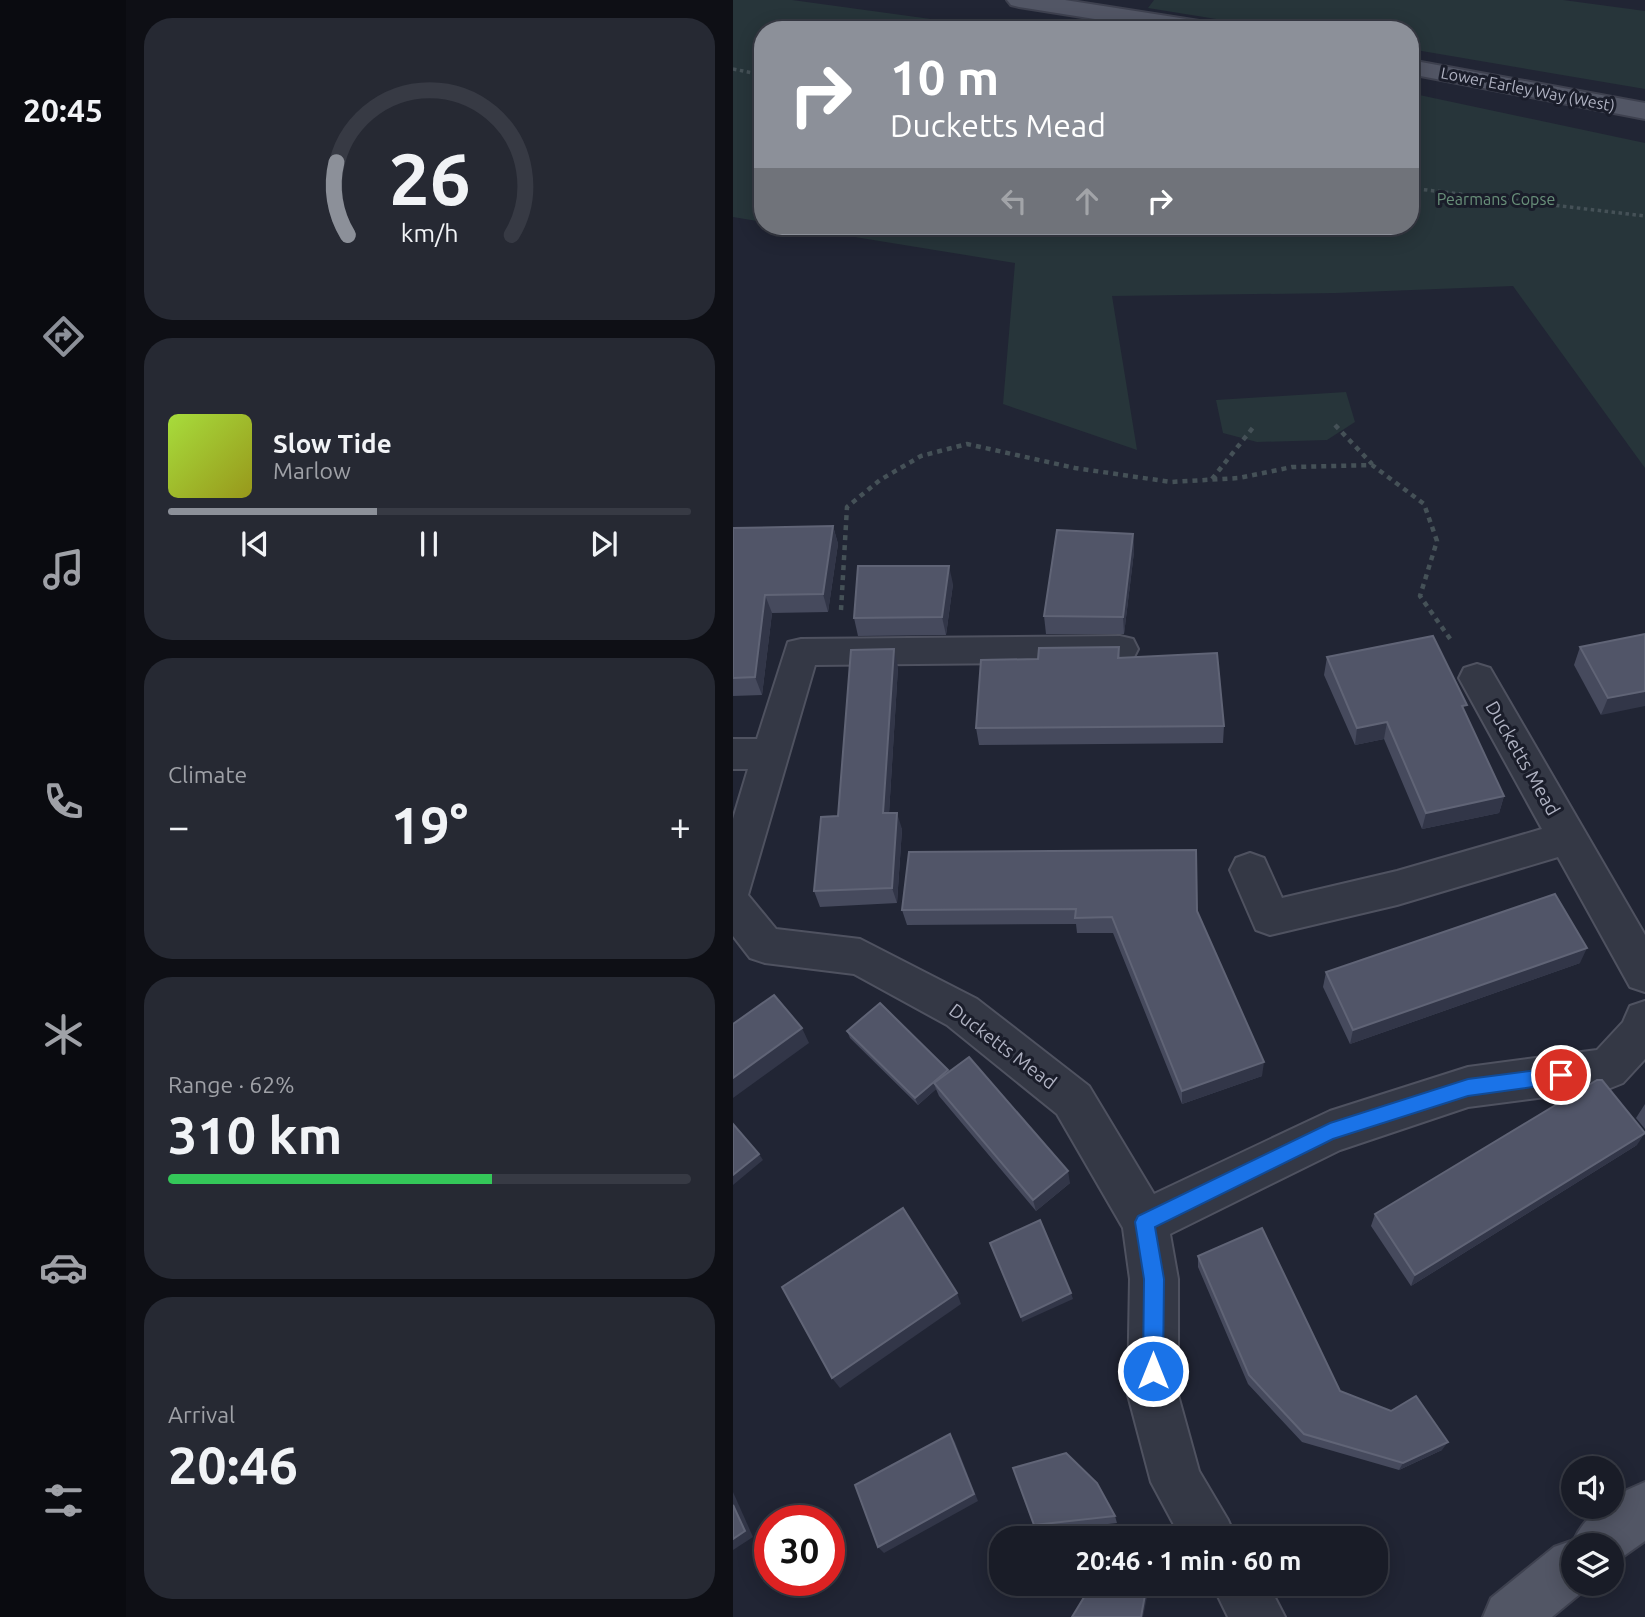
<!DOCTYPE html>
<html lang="en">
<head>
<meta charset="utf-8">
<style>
	body { margin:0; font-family:Ubuntu,sans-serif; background:#262933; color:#f1f3f6; height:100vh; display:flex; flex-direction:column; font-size:26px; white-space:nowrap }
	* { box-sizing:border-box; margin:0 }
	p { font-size:23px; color:#9fa1a7 }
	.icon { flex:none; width:38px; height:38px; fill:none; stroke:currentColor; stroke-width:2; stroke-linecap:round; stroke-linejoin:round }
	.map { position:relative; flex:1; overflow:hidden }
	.panel { display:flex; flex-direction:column; gap:18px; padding:18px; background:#0e0f15; width:607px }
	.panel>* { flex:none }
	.guide { position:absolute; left:21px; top:21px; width:665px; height:214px; border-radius:28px; box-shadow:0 4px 18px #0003,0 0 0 2px #373a44; background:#8c9099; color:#fff; overflow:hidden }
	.fabs { position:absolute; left:828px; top:1456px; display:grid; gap:14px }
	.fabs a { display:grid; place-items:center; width:63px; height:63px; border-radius:50%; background:#191c27; box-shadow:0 4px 18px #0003,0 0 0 2px #373a44; font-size:35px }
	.speed { position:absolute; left:21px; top:1505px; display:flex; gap:14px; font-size:35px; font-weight:700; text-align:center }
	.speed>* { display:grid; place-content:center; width:91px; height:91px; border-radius:50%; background:#191c27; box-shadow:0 4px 18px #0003,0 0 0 2px #373a44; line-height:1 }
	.speed .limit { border:10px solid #d22; background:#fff; color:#111 }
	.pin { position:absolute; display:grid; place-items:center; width:60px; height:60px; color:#fff; margin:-30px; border:4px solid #fff; border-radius:50%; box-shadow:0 2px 7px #0007 }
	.me { position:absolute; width:77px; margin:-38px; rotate:0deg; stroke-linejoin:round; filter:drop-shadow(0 0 5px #0008) }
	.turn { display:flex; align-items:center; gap:24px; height:147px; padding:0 21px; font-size:32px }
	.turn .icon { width:91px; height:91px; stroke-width:2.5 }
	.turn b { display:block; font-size:49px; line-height:60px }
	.lanes { display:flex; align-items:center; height:66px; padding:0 21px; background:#0003; justify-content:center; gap:35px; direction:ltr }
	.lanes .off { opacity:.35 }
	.big { font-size:52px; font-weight:700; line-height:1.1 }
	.panel .tile { flex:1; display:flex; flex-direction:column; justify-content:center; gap:10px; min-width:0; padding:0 24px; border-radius:28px; background:#262933 }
	.panel .dial { align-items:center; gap:0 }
	.dial svg { height:182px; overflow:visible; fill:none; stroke:#373a44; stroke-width:7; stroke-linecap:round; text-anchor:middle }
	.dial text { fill:#f1f3f6; stroke:none }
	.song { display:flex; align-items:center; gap:21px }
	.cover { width:84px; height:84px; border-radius:10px; background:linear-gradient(135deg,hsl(80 70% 55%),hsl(60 70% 35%)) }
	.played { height:7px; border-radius:4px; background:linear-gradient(90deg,#8c9099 40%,#373a44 40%) }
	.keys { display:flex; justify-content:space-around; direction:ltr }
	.heat { display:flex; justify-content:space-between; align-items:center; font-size:38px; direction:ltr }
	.charge { height:10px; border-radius:5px; background:linear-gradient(90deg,#34c759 62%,#373a44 0) }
	.trip { position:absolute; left:256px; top:1526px; width:399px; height:70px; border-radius:28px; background:#191c27; box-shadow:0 4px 18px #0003,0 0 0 2px #373a44; font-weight:700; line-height:70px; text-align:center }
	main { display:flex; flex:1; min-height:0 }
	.tabs { display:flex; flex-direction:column; width:126px; justify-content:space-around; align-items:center; background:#0a0b10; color:#9fa1a7 }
	.tabs .icon { width:49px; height:49px }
	.tabs .on { color:#8c9099 }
	.tabs b { font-size:32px; color:#f1f3f6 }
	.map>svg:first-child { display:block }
	.green { fill:#27353a }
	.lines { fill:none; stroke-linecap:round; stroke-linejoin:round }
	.minor-casing { stroke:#4f5260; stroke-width:4 }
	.major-casing { stroke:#3e414f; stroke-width:4 }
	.path-far1 { stroke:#455157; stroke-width:3.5; stroke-dasharray:3.5 3.5; stroke-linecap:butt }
	.path { stroke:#455157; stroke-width:4.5; stroke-dasharray:5 5; stroke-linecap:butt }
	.minor { fill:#343845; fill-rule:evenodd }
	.major { fill:#525665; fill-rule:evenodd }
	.wall { fill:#464a5d }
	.shaded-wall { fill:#323648 }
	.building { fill:#515568; stroke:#606476; stroke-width:2 }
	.route { fill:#1a73e8; stroke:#114b97; stroke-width:2 }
	.labels { text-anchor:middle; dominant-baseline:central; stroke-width:6; stroke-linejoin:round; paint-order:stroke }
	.far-street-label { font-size:16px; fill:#afb2c2; stroke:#1a1d2a }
	.far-park-label { font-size:16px; fill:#69907a; stroke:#1a1d2a }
	.street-label { font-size:19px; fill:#afb2c2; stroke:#1a1d2a }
</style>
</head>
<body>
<main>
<nav class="tabs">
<b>20:45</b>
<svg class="icon on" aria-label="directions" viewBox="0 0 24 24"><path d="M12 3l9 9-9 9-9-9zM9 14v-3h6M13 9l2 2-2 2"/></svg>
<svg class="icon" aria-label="music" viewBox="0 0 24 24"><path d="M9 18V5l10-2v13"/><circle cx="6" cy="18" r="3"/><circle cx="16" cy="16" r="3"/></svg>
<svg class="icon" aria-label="phone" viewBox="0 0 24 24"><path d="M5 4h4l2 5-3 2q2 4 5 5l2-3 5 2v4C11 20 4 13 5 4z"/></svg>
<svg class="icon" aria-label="climate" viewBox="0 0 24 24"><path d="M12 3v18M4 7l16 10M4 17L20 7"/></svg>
<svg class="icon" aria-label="car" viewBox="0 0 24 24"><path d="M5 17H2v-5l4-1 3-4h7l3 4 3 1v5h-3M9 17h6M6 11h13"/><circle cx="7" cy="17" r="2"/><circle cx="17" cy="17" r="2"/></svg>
<svg class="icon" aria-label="filters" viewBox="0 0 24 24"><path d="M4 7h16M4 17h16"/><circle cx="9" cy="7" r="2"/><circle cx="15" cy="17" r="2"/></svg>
</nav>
<section class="panel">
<div class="tile dial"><svg viewBox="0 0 100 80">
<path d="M14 69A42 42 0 1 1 86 69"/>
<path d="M14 69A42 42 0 0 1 9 37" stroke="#8c9099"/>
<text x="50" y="56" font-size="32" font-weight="700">26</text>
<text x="50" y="72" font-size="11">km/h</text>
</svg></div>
<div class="tile">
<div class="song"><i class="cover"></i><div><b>Slow Tide</b><p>Marlow</p></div></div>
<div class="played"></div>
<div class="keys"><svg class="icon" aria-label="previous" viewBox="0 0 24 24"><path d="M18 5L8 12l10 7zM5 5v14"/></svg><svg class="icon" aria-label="pause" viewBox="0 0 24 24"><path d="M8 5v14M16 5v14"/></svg><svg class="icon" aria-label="next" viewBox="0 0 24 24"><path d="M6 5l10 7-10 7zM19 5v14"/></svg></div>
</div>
<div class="tile"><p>Climate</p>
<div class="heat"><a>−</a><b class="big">19°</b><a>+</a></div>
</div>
<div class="tile"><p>Range · 62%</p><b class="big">310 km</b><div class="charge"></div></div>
<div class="tile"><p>Arrival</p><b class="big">20:46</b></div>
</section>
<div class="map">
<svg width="912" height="1617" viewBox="0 0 912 1617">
	<rect width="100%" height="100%" fill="#212534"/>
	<!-- green -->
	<g class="green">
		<polygon points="0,0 59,0 278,30 30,30 30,222 0,217"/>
		<polygon points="421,0 830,0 912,11 912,89 677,49 677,30 552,30 415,8"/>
		<polygon points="677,93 912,143 912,468 780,286 603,293 379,296 404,450 270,404 282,263 54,226 677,226"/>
		<polygon points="613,392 622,422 594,440 524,442 490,433 483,400"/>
	</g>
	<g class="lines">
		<defs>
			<g id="minor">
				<polygon points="387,636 400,639 405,649 400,659 387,662 82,665 15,895 43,929 127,939 244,999 356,1086 421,1194 597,1111 735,1067 864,1050 890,1022 897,1006 912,1001 912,1059 890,1083 875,1089 735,1107 607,1150 437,1234 445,1279 445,1395 466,1471 495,1520 503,1538 448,1538 418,1482 395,1395 397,1279 390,1228 324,1114 214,1025 121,974 32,963 17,958 0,936 0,819 15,769 0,769 0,739 24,739 55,642 68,639"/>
				<polygon points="744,664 757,668 912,935 912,992 897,987 825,857 664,905 537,935 523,930 497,870 503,858 517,853 531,858 549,898 664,871 809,829 726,678 731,668"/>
				<polygon points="479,1584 535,1584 552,1617 495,1617"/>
			</g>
			<g id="major">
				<polygon points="274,0 332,0 479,23 488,25 491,30 431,30 286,7 278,5"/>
				<polygon points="677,60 912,103 912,119 677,74"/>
				<path d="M912 1482V1541L878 1565V1545H840V1584H859L819 1617H750L758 1598 821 1547 841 1540C847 1526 862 1507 878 1507V1502L894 1490Z"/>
			</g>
		</defs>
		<!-- minor casing -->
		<use href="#minor" class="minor-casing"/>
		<!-- major casing -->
		<use href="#major" class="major-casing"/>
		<!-- path-far1 -->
		<g class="path-far1">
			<polyline points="0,69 30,75"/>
			<polyline points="677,188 912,216"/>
		</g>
		<!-- path -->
		<g class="path">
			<polyline points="602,425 639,464"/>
			<polyline points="479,479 522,425"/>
			<polyline points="108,610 114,507 147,480 188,456 234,444 342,468 438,482 506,478 559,467 639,465 691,504 704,541 687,596 720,643"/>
		</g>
		<!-- minor -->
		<use href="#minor" class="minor"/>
		<!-- major -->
		<use href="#major" class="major"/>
	</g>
	<!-- wall -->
	<g class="wall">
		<polygon points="100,526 105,544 95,612 39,613 29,695 0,696 0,528"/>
		<polygon points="400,534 401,552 391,634 313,634 311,616"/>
		<polygon points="220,584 213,635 125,636 121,618"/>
		<polygon points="912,634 868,715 841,665 847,647"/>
		<polygon points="386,647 387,658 491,726 490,743 246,745 243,728 305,659"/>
		<polygon points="594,657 732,712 771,796 766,813 689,829 651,739 622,745 591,675"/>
		<polygon points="165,667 156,813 169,829 164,903 87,907 81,891 105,816"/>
		<polygon points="176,852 464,911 529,1076 449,1104 380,933 344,933 343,924 174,925 169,910"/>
		<polygon points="847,963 617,1044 590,987 593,972"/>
		<polygon points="114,1031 215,1072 337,1183 303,1211 206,1096 203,1089 185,1105 117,1038"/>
		<polygon points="912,1104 912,1129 903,1118"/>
		<polygon points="904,1145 678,1286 638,1226 642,1214"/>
		<polygon points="465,1256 607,1391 709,1450 666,1470 569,1442 515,1384 465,1267"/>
		<polygon points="382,1516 384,1523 304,1532 301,1525"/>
	</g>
	<!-- shaded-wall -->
	<g class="shaded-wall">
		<polygon points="100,526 105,544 95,612 90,594"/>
		<polygon points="400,534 401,552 391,634 390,617"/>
		<polygon points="216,566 220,584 213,635 209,617"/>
		<polygon points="32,595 39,613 29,695 22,677"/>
		<polygon points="161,649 165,667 155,830 150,813"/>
		<polygon points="912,691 912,706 868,715 875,698"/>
		<polygon points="654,722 651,739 622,745 624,728"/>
		<polygon points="771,796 766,813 689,829 693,813"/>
		<polygon points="164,813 169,829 164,903 159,888"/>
		<polygon points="854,948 847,963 617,1044 620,1030"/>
		<polygon points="69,1028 76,1043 0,1098 0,1078"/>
		<polygon points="531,1062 529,1076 449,1104 449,1091"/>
		<polygon points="215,1070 217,1077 201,1083 203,1089 185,1105 182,1098"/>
		<polygon points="912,1133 904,1145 678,1286 682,1275"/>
		<polygon points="26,1154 30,1160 0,1185 0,1175"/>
		<polygon points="335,1171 337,1183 303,1211 300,1200"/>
		<polygon points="224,1293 228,1304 107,1388 99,1378"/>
		<polygon points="338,1293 340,1299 289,1322 288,1317"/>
		<polygon points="217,1434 222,1442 245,1501 151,1553 145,1547"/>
		<polygon points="715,1442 709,1450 666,1470 670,1463"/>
		<polygon points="0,1492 20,1537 0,1550"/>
		<polygon points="414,1584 416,1587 410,1617 408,1617"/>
	</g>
	<!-- building -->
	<g class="building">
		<polygon points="100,526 90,594 32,595 22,677 0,678 0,528"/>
		<polygon points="324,530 400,534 390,617 311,616"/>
		<polygon points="125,566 216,566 209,617 121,618"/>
		<polygon points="912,634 912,691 875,698 847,647"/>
		<polygon points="700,636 734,705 729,706 771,796 693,813 654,722 624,728 594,657"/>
		<polygon points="386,647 385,658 484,653 491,726 243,728 248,660 305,659 306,648"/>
		<polygon points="161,649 150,813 164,813 159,888 81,891 88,817 105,816 118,650"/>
		<polygon points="463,850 464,911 531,1062 449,1091 379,917 342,918 343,909 169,910 176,852"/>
		<polygon points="822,894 854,948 620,1030 593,972"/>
		<polygon points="41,995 69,1028 0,1078 0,1024"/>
		<polygon points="147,1003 215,1070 182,1098 114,1031"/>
		<polygon points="236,1057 335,1171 300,1200 201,1083"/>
		<polygon points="864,1080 869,1080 912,1133 682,1275 642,1214"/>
		<polygon points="0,1124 26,1154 0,1175"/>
		<polygon points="170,1208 224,1293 99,1378 49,1287"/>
		<polygon points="307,1220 338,1293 288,1317 257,1243"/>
		<polygon points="529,1228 607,1391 658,1411 683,1396 715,1442 670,1463 571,1434 516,1375 465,1256"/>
		<polygon points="217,1434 241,1494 145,1547 122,1485"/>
		<polygon points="333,1453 364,1483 382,1516 301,1525 280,1468"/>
		<polygon points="0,1505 12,1531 0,1539"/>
		<polygon points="359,1584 414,1584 408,1617 339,1617"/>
	</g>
	<!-- route -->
	<polygon class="route" points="828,1067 835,1069 837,1075 835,1081 828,1083 735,1096 600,1139 422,1227 431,1279 430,1371 427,1379 420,1382 413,1379 410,1371 411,1279 402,1222 405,1216 597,1123 735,1079"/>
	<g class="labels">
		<!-- far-street labels -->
		<g class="far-street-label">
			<text transform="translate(795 89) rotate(11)">Lower Earley Way (West)</text>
		</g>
		<!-- far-park labels -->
		<g class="far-park-label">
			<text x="763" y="199">Pearmans Copse</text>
		</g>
		<!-- street labels -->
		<g class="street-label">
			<text transform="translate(790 758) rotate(60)">Ducketts Mead</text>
			<text transform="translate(270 1046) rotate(37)">Ducketts Mead</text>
		</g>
	</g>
</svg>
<div class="fabs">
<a><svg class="icon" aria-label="sound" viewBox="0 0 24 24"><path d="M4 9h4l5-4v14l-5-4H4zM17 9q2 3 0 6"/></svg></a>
<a><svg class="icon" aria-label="layers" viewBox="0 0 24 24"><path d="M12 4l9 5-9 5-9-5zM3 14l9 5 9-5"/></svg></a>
</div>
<div class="speed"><div class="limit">30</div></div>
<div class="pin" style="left:828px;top:1075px;background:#d93025"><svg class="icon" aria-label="arrive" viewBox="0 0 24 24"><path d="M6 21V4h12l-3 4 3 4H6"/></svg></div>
<svg class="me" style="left:420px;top:1371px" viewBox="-20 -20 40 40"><circle r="17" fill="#1a73e8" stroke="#fff" stroke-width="3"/><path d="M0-11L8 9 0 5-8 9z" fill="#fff"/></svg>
<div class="trip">20:46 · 1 min · 60 m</div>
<div class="guide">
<div class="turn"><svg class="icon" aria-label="right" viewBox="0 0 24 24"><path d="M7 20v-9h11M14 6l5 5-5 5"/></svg><div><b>10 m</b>Ducketts Mead</div></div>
<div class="lanes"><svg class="icon off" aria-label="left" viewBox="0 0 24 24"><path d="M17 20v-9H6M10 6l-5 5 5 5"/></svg><svg class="icon off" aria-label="ahead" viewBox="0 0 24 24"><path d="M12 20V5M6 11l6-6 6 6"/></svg><svg class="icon" aria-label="right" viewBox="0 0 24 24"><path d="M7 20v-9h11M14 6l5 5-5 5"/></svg></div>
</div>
</div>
</main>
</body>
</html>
